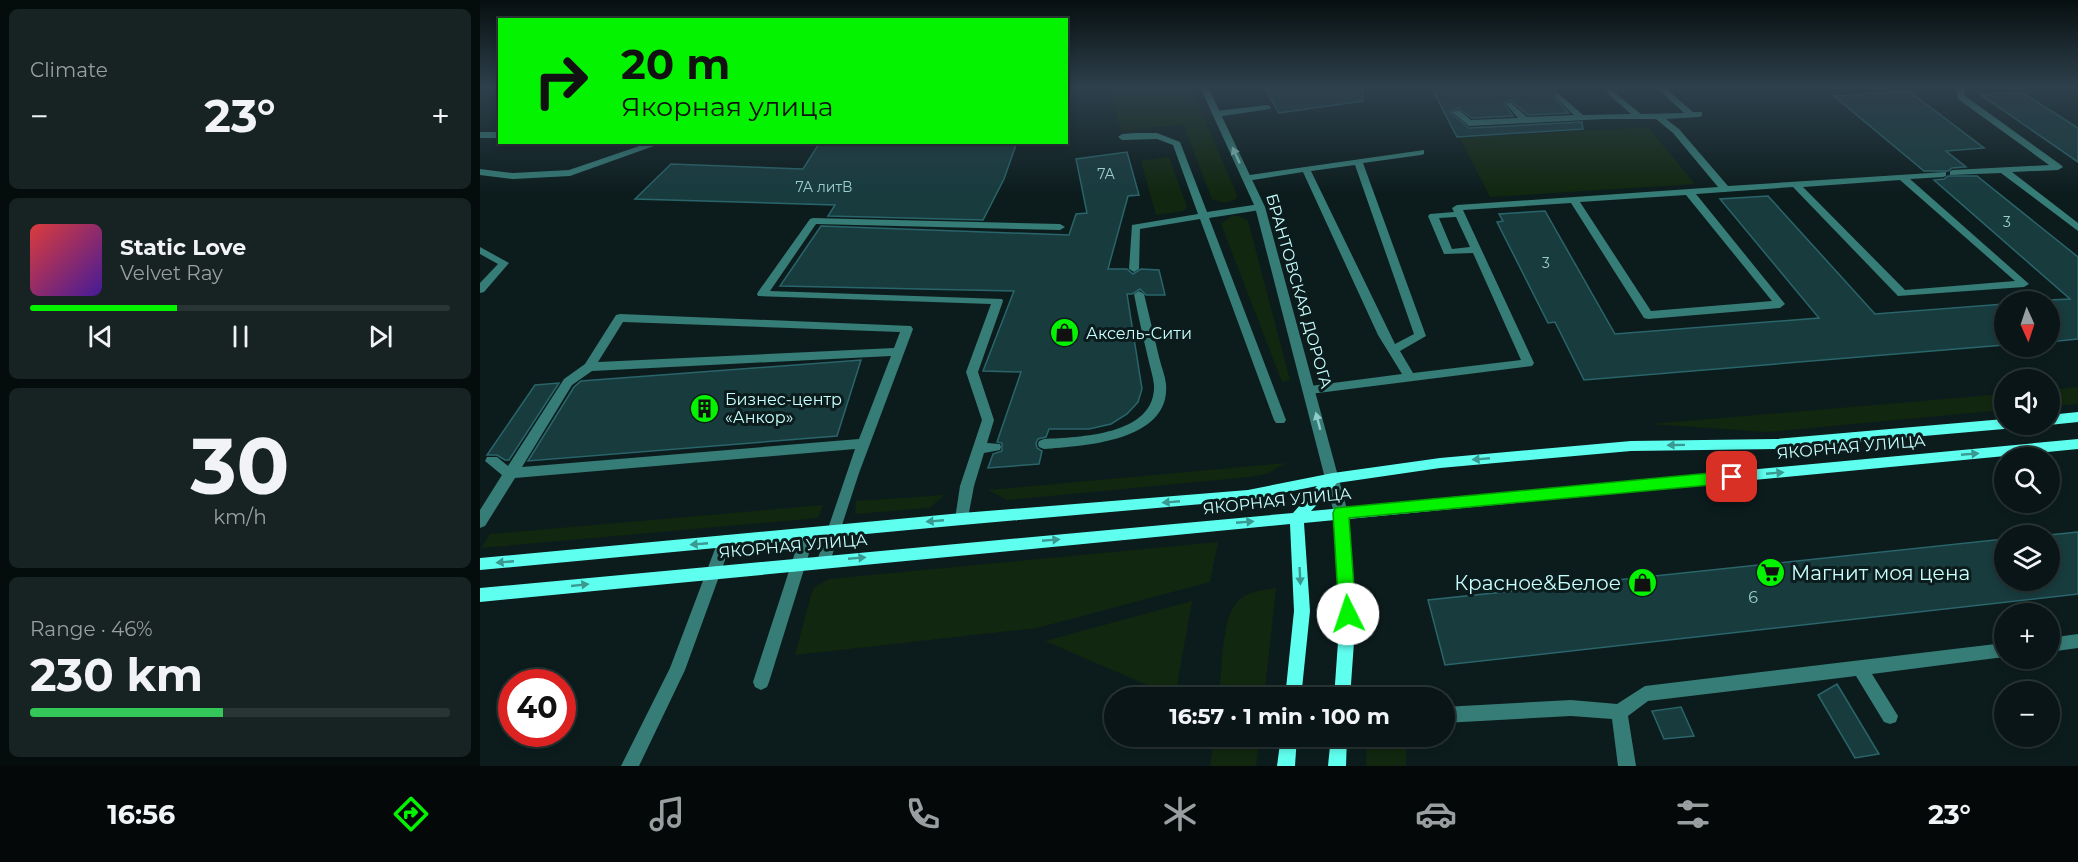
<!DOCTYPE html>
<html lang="en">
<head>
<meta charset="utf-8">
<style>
	body { margin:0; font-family:Montserrat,sans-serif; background:#172223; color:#f1f3f6; height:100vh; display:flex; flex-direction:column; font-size:22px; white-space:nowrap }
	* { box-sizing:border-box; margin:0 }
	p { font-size:20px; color:#999fa1 }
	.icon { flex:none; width:33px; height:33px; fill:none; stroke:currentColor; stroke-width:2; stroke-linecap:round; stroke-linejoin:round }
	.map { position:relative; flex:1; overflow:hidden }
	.details { display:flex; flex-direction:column; gap:9px; padding:9px; background:#050c0c; width:480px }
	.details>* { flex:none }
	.top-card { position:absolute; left:18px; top:18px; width:570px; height:126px; border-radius:0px; box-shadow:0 3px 9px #0003,0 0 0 2px #293435; background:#04f300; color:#111; overflow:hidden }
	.needle { width:39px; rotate:177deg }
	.controls { position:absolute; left:1514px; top:291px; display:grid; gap:12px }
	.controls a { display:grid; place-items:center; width:66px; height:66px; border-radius:50%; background:#091516; box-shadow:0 3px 9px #0003,0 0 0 2px #293435; font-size:30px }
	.speed { position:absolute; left:18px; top:669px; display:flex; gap:12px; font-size:30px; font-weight:700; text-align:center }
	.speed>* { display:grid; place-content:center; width:78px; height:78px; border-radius:50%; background:#091516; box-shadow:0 3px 9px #0003,0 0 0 2px #293435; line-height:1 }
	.speed .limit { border:9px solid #d22; background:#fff; color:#111 }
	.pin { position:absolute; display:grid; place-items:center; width:51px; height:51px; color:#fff; margin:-26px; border-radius:12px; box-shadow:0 3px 9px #0006 }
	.me { position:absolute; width:66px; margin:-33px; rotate:356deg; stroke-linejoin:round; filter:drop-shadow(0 0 4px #0008) }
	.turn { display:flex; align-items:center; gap:21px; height:126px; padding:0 24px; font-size:27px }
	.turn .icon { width:78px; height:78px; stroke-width:2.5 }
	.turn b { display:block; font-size:42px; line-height:51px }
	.big { font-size:45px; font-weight:700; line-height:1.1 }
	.details .widget { flex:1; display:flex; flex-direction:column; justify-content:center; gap:9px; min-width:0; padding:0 21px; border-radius:9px; background:#172223 }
	.details .dial { align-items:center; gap:0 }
	.dial b { font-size:78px; line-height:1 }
	.song { display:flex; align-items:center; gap:18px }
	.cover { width:72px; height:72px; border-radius:9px; background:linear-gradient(135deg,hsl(0 70% 55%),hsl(260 70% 35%)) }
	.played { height:6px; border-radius:3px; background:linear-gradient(90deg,#04f300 35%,#293435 35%) }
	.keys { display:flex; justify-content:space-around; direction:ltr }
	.heat { display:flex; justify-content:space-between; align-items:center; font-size:33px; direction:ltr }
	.charge { height:9px; border-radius:4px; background:linear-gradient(90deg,#34c759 46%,#293435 0) }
	.trip { position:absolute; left:624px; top:687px; width:351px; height:60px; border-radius:30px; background:#091516; box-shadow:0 3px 9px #0003,0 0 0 2px #293435; font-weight:700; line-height:60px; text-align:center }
	.dock { display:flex; height:96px; justify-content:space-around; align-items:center; background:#040809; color:#999fa1 }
	.dock .icon { width:42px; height:42px }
	.dock .current { color:#04f300 }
	.dock b { font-size:27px; color:#f1f3f6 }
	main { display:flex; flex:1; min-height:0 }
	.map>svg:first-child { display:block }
	.green { fill:#12270f }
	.building { fill:#183b3e; stroke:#29656b; stroke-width:1.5 }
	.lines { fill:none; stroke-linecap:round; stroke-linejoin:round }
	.lane { fill:#367d77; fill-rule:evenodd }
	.street { fill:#367d77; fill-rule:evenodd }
	.secondary { fill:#5ffff0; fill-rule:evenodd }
	.oneway { fill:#8ecbc9 }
	.oneway2 { fill:#3a9991 }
	.route { fill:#04f300; stroke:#039e00; stroke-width:1.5 }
	.labels { text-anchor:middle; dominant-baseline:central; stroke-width:6; stroke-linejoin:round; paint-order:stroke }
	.number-label { font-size:14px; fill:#9ccecf }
	.street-label { font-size:16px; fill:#c8ffff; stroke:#0c1c1d }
	.poi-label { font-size:16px; fill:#c8ffff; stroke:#0c1c1d; text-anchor:start }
	.near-number-label { font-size:16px; fill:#9ccecf }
	.near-poi-label { font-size:20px; fill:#c8ffff; stroke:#0c1c1d; text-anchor:start }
</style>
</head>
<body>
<main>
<section class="details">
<div class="widget"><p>Climate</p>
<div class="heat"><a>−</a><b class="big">23°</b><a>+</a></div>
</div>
<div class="widget">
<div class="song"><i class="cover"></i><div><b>Static Love</b><p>Velvet Ray</p></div></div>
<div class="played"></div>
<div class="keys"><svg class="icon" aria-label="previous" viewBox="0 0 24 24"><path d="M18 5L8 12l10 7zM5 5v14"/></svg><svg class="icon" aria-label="pause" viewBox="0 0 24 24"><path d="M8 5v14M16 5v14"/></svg><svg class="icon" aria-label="next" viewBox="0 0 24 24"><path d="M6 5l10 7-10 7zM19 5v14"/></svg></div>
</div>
<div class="widget dial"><b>30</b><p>km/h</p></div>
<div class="widget"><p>Range · 46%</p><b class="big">230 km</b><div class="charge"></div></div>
</section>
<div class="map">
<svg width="1598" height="766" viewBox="0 0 1598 766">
	<rect width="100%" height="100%" fill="#0c1c1d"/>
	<!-- green -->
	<g class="green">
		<polygon points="629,87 711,87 757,195 756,199 745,203 732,199 703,124 641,131"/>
		<polygon points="1168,127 1215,184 1010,197 980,138"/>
		<polygon points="689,157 707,207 703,211 676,215 661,161"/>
		<polygon points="752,216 758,216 768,221 810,380 802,382 741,224"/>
		<polygon points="1598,387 1598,404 1569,406 1569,390"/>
		<polygon points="1524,394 1524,410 1287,432 1170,424"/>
		<polygon points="806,463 786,474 769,477 527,500 508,490"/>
		<polygon points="465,495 449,508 375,514 376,501"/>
		<polygon points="343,505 338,518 1,548 10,534"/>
		<polygon points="738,542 730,582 557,628 315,655 331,595 335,587 349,579"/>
		<path d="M796 588 784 697H739C742 673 741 619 757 602 767 591 783 590 796 588Z"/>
		<polygon points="712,601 695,697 565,641"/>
		<polygon points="734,737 780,737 776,766 730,766"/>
		<polygon points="887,737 926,737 926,766 886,766"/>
	</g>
	<!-- building -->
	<g class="building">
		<polygon points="784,87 882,87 883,101 799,113"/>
		<polygon points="951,87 1077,87 1077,93 1073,97 1089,113 1048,115 1030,100 1024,104 1033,116 992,118 978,108 970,112 989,128 1102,122 1103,129 977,137"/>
		<polygon points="1429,91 1504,148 1466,151 1486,167 1472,168 1468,171 1444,171 1354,96"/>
		<polygon points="1541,92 1598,128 1598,162 1501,95"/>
		<polygon points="340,142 537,142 524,179 503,220 348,216 355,205 155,199 191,164 323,169"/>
		<polygon points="647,152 659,195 648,196 628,269 647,269 653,274 661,269 679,270 685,295 666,295 660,289 652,294 647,294 662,389 658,402 647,414 631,424 609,429 569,429 566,437 558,439 556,443 557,448 562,451 559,464 508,468 513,454 522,451 522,443 517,442 541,372 503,371 534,291 300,286 341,226 589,235 596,214 607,213 596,159"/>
		<polygon points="1468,176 1497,176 1598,257 1598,339 1569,342 1569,300 1590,299 1454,180 1464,179"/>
		<polygon points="1288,196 1395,314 1524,304 1524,345 1104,380 1075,322 1068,323 1017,222 1023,221 1019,214 1065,211 1135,334 1339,318 1240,199"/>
		<polygon points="381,360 357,436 48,461 94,387 101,381"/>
		<polygon points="79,383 29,460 25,460 17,455 7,455 55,385"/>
		<polygon points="1598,532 1598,594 965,665 948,600 1524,539 1524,580 1569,580 1569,535"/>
		<polygon points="1357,684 1399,754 1375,758 1338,695"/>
		<polygon points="1201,707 1214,736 1184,739 1172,711"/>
	</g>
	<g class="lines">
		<!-- lane -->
		<g class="lane">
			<path d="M1176 87H1184L1213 112H1222V116L1219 117 1186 119 1199 129 1248 186 1466 172V176L1463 177 1430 179 1549 284 1544 287 1418 296 1313 187 1216 194 1305 304 1300 308 1168 319 1164 318 1091 203 983 210 1054 363 1052 366 830 394 826 393 824 390 830 386 922 374 898 335 823 172 766 181 763 180V176L944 150V154L941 155 883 163 946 336 920 351 933 373 1041 360 993 253 964 254 948 216 950 214 974 212 972 208 977 205 1238 187 1193 133 1176 119H1124L989 126 972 112 979 110 991 120 1038 118 1026 104 1030 102 1047 117 1094 115 1076 98 1075 96 1079 94 1103 115 1151 114 1127 93 1126 91 1130 89 1161 114 1204 113ZM875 165 934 334 915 344 831 171ZM1420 180 1535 281 1425 290 1323 187ZM1206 195 1292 301 1171 311 1100 202ZM976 217 990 247 972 249 959 218Z"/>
			<polygon points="1476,87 1492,87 1491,89 1484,89 1485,96 1581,165 1583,167 1578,170 1532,172 1598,223 1598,231 1521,173 1470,175 1470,171 1473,170 1569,165 1478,99"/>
			<polygon points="787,105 791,107 790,109 736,117 732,114 736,111"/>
			<rect x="0" y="132" width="20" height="6"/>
			<polygon points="656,133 677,133 700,142 727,212 780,204 785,207 780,210 729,218 806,420 804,423 796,423 794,420 720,219 660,229 659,269 654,272 649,269 652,225 718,214 693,145 677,139 642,140 638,137 642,134"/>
			<polygon points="171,142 185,142 90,176 33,179 0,175 0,169 33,173 89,170"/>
			<polygon points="333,218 580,224 585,227 580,230 336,224 290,291 522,299 523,301 498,372 514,420 507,443 520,444 521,447 520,450 504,453 494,486 487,523 482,525 477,523 475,519 480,486 502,420 486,372 511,304 278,296 277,294 278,292 330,219"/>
			<polygon points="0,247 29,263 4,292 0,293 0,283 18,264 0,254"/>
			<path d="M659 291 664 294C669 315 674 336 679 357 681 366 685 375 686 384 691 442 602 446 564 449L559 447 558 444 559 441 564 439C598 437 676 436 674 385 673 376 670 367 668 358 663 337 658 315 654 294Z"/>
			<path d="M140 314 431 326 433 329 379 473 349 565 344 567 339 565 337 561 375 449 35 478 5 526 0 528V510L22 475 5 461 7 457H17L28 466 84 379 105 364 136 315ZM143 322 420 332 414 348 118 362ZM411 356 379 439 42 467 92 385 112 371Z"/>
			<polygon points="328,528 333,530 335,534 289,682 287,687 281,690 275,687 273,682 321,534 323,530"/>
			<polygon points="245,535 250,537 252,541 205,670 159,766 141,766 190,668 238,541 240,537"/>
			<polygon points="1598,634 1598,648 1569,652 1569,638"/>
			<polygon points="1524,643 1524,657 1392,674 1418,716 1416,722 1410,724 1404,722 1376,676 1168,701 1148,716 1156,766 1138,766 1132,719 1091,716 964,723 964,707 1091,700 1137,704 1165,686"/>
		</g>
		<!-- street -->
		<polygon class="street" points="720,87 728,87 785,207 868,513 866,517 861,519 856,517 854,513 775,207"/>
		<!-- secondary -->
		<g class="secondary">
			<polygon points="1598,412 1598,422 1569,425 1569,415"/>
			<polygon points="1524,419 1524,424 1530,424 1524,429 1296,449 1151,451 960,468 857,483 831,511 1598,439 1598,449 868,519 876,614 870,698 854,698 860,614 855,520 824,523 830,611 821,698 805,698 814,611 810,524 0,602 0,588 813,513 837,486 768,500 482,525 0,570 0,558 482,513 768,490 853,473 960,458 1151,441 1296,439"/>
			<polygon points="801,736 817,736 815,766 797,766"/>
			<polygon points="851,736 867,736 866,766 848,766"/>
		</g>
	</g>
	<!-- one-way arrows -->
	<defs><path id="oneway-solid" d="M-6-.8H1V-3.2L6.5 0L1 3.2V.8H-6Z" transform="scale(1.5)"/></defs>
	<g class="oneway">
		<use href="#oneway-solid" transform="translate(756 155) rotate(-115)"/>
		<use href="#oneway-solid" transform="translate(838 421) rotate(-105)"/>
	</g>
	<g class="oneway2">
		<use href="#oneway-solid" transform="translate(1196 445) rotate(179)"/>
		<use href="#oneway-solid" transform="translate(1490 454) rotate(-5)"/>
		<use href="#oneway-solid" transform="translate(1001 459) rotate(175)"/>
		<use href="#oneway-solid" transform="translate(1295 473) rotate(-5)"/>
		<use href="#oneway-solid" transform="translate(691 502) rotate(175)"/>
		<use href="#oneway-solid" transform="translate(455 521) rotate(175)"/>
		<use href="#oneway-solid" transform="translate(765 522) rotate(-5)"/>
		<use href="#oneway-solid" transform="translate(571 540) rotate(-5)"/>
		<use href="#oneway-solid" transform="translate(219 544) rotate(175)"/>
		<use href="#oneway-solid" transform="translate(377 558) rotate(-5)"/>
		<use href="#oneway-solid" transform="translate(25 562) rotate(175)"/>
		<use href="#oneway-solid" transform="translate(820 576) rotate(87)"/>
		<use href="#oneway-solid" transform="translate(100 585) rotate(-6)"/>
	</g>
	<!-- sky -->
	<linearGradient id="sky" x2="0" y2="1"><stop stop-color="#070f10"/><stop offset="0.45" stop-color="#2e404c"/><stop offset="1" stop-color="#2e404c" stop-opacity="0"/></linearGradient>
	<rect width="1598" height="194" fill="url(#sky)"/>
	<!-- route -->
	<polygon class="route" points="1252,471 1257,473 1259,477 1257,481 1252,483 869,518 876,614 874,619 868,622 862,619 859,614 853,513 855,508"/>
	<!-- icons -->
	<defs>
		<symbol id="shop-disc" viewBox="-11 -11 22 22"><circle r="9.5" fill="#04f300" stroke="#0c1c1d"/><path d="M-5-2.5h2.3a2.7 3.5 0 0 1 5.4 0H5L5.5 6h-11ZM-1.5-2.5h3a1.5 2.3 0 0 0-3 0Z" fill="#111"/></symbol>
		<symbol id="building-disc" viewBox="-11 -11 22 22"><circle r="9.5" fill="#04f300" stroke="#0c1c1d"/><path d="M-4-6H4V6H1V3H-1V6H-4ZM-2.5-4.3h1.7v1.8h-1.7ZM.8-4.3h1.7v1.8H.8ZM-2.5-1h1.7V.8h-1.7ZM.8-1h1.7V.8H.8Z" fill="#111"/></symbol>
		<symbol id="supermarket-disc" viewBox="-11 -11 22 22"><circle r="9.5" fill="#04f300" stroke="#0c1c1d"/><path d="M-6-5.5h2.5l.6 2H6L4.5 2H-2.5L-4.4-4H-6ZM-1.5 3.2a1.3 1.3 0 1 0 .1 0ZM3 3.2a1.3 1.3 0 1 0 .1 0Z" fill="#111"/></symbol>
	</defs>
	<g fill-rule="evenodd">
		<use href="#shop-disc" x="568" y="316" width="33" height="33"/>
		<use href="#building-disc" x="208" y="392" width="33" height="33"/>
		<use href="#supermarket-disc" x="1274" y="556" width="33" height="33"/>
		<use href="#shop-disc" x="1146" y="566" width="33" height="33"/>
	</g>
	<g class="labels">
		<!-- number labels -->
		<g class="number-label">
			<text x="626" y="174">7А</text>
			<text x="344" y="187">7А литВ</text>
			<text x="1527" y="222">3</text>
			<text x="1066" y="263">3</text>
		</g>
		<!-- street labels -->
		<g class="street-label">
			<text transform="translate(819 291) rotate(74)">БРАНТОВСКАЯ ДОРОГА</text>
			<text transform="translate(1371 447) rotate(-5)">ЯКОРНАЯ УЛИЦА</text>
			<text transform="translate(797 501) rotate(-6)">ЯКОРНАЯ УЛИЦА</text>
			<text transform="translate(313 546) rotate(-5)">ЯКОРНАЯ УЛИЦА</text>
		</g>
		<!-- poi labels -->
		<g class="poi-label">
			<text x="606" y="333">Аксель-Сити</text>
			<text x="245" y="399">Бизнес-центр<tspan x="245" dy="18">«Анкор»</tspan></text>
		</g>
		<!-- near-number labels -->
		<g class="near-number-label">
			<text x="1273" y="597">6</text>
		</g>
		<!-- near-poi labels -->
		<g class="near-poi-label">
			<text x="1311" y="573">Магнит моя цена</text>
			<text x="1141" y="583" text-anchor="end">Красное&amp;Белое</text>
		</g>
	</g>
</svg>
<div class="controls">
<a><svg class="needle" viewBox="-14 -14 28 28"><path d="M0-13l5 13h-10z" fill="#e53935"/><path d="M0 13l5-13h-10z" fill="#999fa1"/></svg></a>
<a><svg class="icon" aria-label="sound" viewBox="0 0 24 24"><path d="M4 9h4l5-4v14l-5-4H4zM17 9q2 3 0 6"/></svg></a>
<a><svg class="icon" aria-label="search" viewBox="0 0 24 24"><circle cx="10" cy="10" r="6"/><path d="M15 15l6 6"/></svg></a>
<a><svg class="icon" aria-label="layers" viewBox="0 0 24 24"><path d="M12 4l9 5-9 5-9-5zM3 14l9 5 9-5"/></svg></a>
<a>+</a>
<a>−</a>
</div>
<div class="speed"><div class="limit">40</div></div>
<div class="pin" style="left:1252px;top:477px;background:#d93025"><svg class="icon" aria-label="arrive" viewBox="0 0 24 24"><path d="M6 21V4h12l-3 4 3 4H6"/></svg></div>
<svg class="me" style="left:868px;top:614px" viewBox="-20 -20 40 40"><circle r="19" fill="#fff"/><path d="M0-13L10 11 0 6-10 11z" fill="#04f300"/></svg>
<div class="trip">16:57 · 1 min · 100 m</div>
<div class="top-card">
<div class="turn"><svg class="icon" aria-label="right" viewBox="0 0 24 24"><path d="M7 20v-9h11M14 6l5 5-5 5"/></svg><div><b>20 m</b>Якорная улица</div></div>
</div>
</div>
</main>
<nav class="dock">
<b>16:56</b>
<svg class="icon current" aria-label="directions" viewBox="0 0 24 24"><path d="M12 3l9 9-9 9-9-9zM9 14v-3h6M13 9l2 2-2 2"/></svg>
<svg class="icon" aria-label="music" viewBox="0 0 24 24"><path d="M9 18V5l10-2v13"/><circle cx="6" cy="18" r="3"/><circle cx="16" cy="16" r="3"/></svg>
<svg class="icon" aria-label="phone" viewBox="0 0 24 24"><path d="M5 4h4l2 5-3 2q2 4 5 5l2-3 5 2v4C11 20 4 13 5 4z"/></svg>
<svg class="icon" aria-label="climate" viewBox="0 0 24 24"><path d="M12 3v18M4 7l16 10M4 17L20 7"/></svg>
<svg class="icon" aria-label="car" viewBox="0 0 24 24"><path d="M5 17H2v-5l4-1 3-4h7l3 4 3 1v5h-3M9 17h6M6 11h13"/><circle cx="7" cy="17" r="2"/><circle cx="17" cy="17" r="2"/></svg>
<svg class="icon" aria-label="filters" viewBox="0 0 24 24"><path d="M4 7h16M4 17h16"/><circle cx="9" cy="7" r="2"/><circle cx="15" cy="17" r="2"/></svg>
<b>23°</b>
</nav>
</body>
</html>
